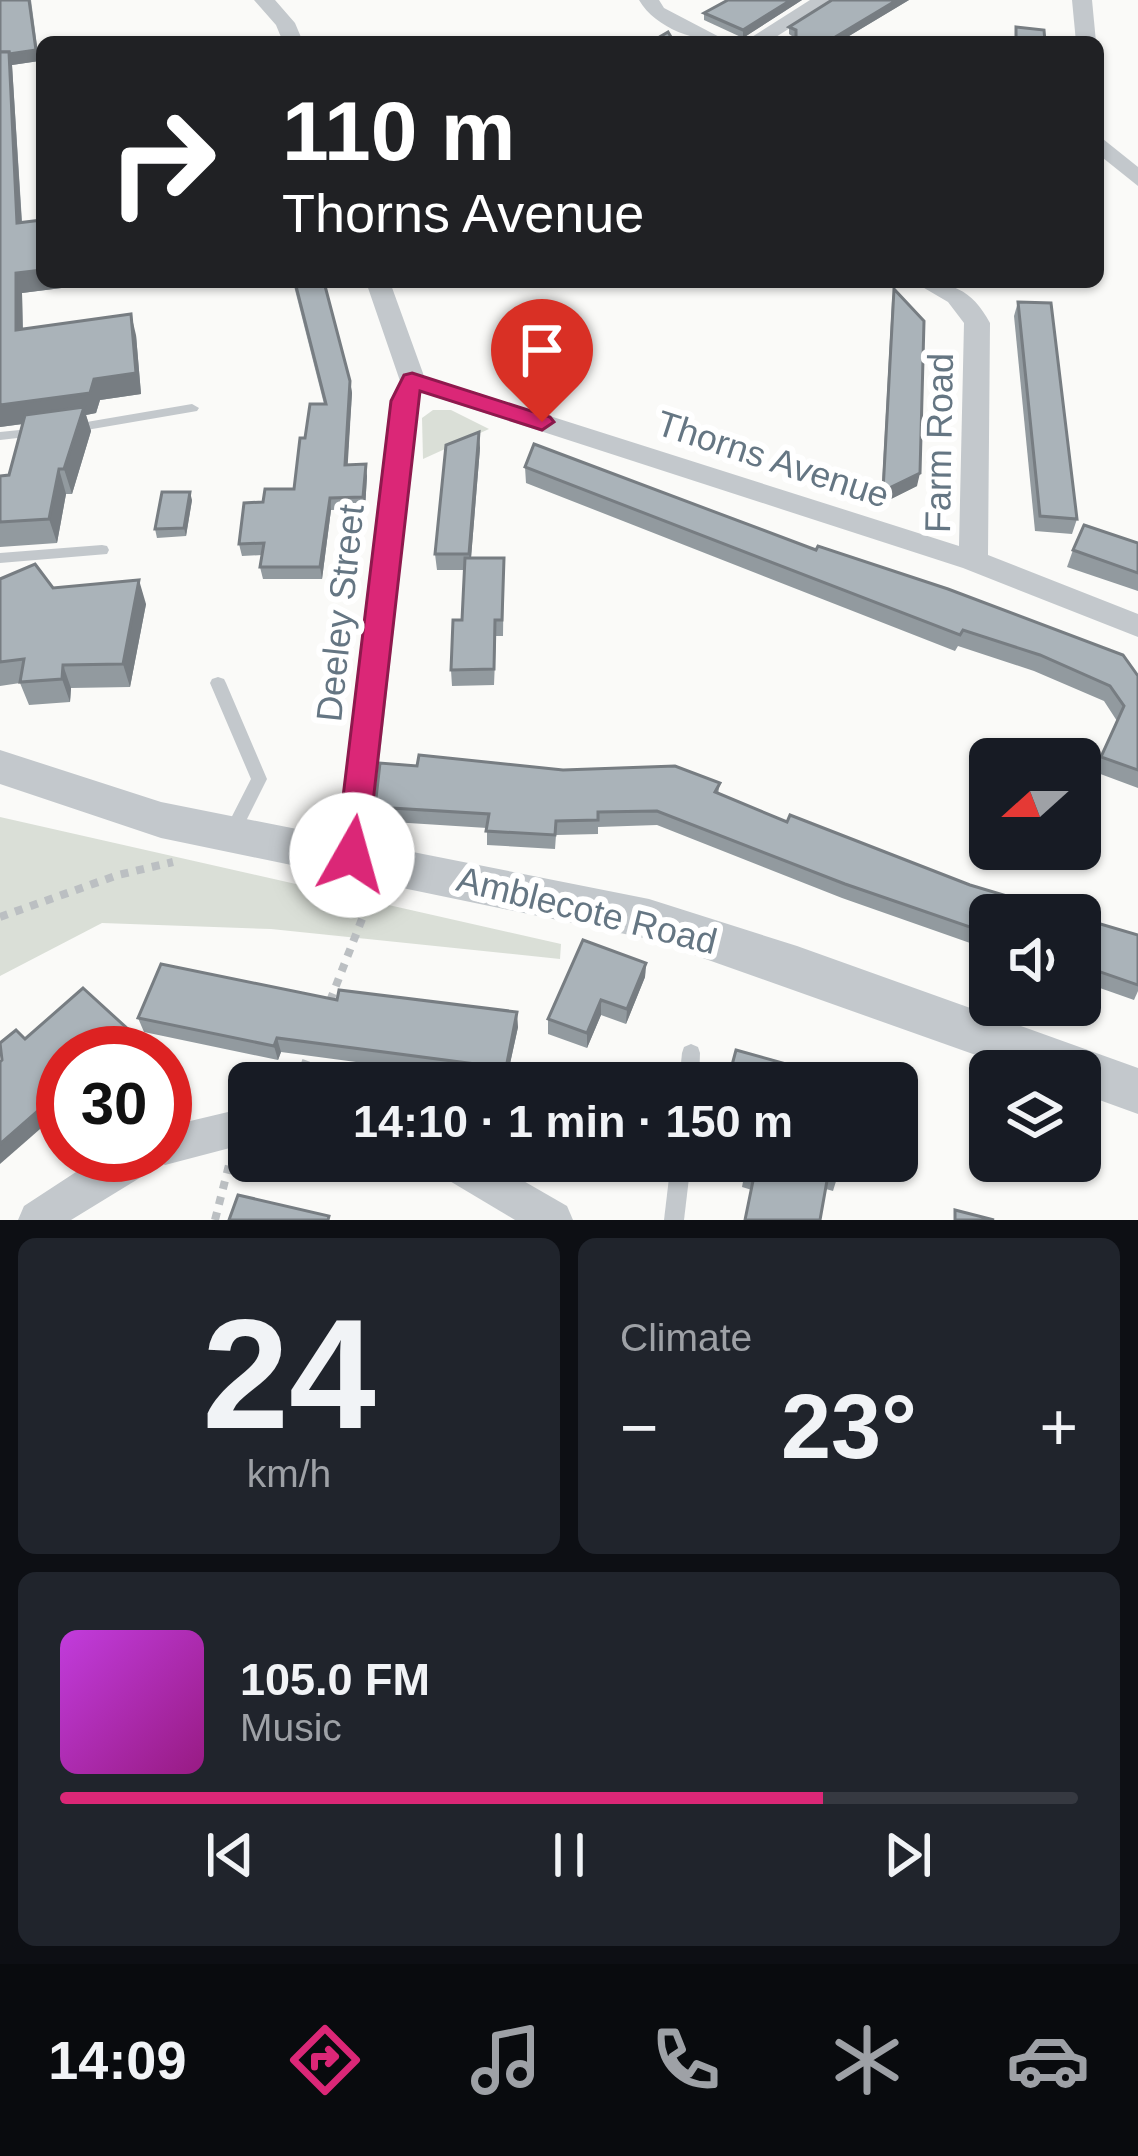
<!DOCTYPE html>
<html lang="en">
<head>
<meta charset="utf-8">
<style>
	body { margin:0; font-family:Arial,sans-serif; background:#20242c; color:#f1f3f6; height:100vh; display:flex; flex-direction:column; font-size:45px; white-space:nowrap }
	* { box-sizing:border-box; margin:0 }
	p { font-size:39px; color:#9ea1a6 }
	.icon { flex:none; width:66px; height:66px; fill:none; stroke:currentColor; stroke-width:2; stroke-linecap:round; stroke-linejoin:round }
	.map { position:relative; height:1220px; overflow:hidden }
	.side { display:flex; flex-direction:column; gap:18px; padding:18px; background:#0d0f14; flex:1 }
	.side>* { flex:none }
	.top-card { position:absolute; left:36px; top:36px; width:1068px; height:252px; border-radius:18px; box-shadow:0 3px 9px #0004; background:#202124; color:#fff; overflow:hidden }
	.needle { width:78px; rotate:249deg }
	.controls { position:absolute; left:969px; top:738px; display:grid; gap:24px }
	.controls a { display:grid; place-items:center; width:132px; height:132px; border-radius:18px; background:#171b24; box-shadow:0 3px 9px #0004; font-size:60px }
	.speed { position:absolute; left:36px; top:1026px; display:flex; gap:24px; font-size:60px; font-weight:700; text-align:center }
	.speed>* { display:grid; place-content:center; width:156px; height:156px; border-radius:50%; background:#171b24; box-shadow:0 3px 9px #0004; line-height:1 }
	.speed .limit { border:18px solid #d22; background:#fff; color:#111 }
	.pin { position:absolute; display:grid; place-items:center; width:102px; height:102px; color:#fff; margin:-123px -51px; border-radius:50% 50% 50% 0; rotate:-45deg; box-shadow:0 0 12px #0007 }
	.pin .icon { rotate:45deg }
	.me { position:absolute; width:132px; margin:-66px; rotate:7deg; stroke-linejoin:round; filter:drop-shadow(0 0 9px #0008) }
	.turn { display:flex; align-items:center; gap:42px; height:252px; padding:0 48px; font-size:54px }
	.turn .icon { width:156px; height:156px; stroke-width:2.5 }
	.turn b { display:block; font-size:84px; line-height:102px }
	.big { font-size:90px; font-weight:700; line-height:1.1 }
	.side .tile { flex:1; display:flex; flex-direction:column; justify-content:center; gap:18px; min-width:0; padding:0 42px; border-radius:18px; background:#20242c }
	.side .dial { align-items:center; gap:0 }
	.dial b { font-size:156px; line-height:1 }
	.song { display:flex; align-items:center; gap:36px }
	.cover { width:144px; height:144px; border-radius:18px; background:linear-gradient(135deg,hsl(290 70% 55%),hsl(310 70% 35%)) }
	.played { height:12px; border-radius:6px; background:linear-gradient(90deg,#db2777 75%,#363941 75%) }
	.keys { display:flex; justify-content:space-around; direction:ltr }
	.heat { display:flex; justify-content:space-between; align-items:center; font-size:66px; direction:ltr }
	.side .tiles { flex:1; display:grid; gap:18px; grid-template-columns:1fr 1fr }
	.tile:last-child { grid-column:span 2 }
	.trip { position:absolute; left:228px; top:1062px; width:690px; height:120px; border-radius:18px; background:#171b24; box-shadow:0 3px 9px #0004; font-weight:700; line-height:120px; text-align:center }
	.menu { display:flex; height:192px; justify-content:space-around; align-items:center; background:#090b0e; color:#9ea1a6 }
	.menu .icon { width:84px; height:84px }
	.menu .current { color:#db2777 }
	.menu b { font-size:54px; color:#f1f3f6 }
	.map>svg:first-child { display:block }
	.green { fill:#dadfd7 }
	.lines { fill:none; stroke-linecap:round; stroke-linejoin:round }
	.path { stroke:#bbbfc2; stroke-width:8; stroke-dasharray:8 8; stroke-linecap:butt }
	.service { fill:#c3c8cc; fill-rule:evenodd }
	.minor { fill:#c3c8cc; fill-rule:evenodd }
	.tertiary { fill:#c3c8cc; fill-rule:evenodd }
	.wall { fill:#929a9f }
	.shaded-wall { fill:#777d82 }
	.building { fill:#aab3b9; stroke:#777d82; stroke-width:3 }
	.route { fill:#db2777; stroke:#8e194d; stroke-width:3 }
	.labels { text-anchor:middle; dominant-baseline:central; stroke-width:12; stroke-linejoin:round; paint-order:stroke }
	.street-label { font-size:36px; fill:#657683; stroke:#fff }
</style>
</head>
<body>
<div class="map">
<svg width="1138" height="1220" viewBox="0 0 1138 1220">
	<rect width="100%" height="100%" fill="#fafaf8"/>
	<!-- green -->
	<g class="green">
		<polygon points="433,410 451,410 489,429 423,459 422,418"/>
		<polygon points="0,817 561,944 560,959 271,929 102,923 0,976"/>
	</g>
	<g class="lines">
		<!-- path -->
		<g class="path">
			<polyline points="0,917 118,875 173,862"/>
			<polyline points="330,1001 371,896"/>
			<polyline points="298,1083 309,1053"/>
			<polyline points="215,1220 229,1165"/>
		</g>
		<!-- service -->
		<g class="service">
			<polygon points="192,404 199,408 197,411 69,433 62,429 69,425"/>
			<polygon points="39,428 46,432 44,435 0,440 0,432"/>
			<polygon points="102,545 107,546 109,550 107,554 0,563 0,553"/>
			<polygon points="218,677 224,679 226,683 267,779 238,837 232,839 226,837 224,832 251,779 210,683 212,679"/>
			<polygon points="691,1044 698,1047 700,1053 699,1083 679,1083 682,1053 684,1047"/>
			<polygon points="671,1161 691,1161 684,1220 664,1220"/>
		</g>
		<!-- minor -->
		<g class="minor">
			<polygon points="254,0 275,0 295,23 303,42 283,42 276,25"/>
			<path d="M639 0H659L664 8 729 42C697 42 656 29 639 0Z"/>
			<polygon points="810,0 834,0 768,42 744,42"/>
			<polygon points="1072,0 1092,0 1096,42 1076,42"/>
			<polygon points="1098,135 1138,167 1138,186 1098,154"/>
			<path d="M366 282H390L424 376 959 546 964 323 948 302 914 282C951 282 971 288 990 323L988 555 1138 614V637L963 568 420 392 369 855 364 865 352 869 340 865 335 855 390 401 400 381Z"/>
			<polygon points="249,1107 249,1143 165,1165 159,1162 156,1168 71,1220 18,1220 24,1206 102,1155 165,1155 165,1127"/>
			<polygon points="432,1161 489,1161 567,1206 573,1220 515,1220 438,1174"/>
		</g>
		<!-- tertiary -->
		<polygon class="tertiary" points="0,750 161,802 649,899 797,946 1138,1068 1138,1114 1080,1093 1080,1071 1021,1071 649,939 161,838 0,784"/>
	</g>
	<!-- wall -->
	<g class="wall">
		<polygon points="0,0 31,0 39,61 12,65 22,222 42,282 85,282 85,285 22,293 23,329 136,335 141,394 100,400 96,413 86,415 91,431 72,494 66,494 57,543 0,547 0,476 9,475 23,424 0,427"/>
		<polygon points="728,0 802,0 743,38 704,20 704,13"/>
		<polygon points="832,0 909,0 839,42 764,42 764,39 795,38 789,34 789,27"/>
		<polygon points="293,282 324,282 350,381 352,393 347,465 367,476 365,509 331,510 322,579 263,579 260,567 262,555 242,556 239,544 263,502 294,489 305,438 324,404"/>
		<polygon points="894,289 917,486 881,504 892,301"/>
		<polygon points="1018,302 1077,519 1072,534 1035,531 1014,316"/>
		<polygon points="480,448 471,558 504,558 503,636 496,636 494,685 452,686 451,670 462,620 465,570 437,570 435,554"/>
		<polygon points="525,467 1138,676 1138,788 1095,772 1117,721 1104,701 1034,671 958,646 955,651 526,483"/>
		<polygon points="192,500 186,536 157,538 155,529"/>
		<polygon points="1138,543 1138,591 1067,567 1073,550"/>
		<polygon points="0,579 146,604 130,687 71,688 70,702 29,705 20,683 0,686"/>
		<polygon points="417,766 563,770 720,783 718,794 990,915 990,950 842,898 657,825 598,827 598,834 556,835 555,849 487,845 487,828 377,821 375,807"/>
		<polygon points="1080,918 1138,935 1138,991 1134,1000 1080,981"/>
		<polygon points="646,963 645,977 626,1024 601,1015 587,1048 548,1034 548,1019"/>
		<polygon points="337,1000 518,1027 506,1082 281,1052 278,1060 144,1032 138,1018"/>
		<polygon points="747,1161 837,1178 833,1191 826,1189 752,1190 742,1187"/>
	</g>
	<!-- shaded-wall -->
	<g class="shaded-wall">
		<polygon points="29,0 39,61 12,65 23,243 17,223 9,54"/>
		<polygon points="791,0 802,0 743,38 743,30"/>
		<polygon points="897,0 909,0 839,42 827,42"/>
		<polygon points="42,270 42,282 85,282 85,285 22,293 23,351 16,330 16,273"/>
		<polygon points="131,314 136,335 141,394 100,400 96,413 86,415 91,431 72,494 64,469 81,416 0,427 0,405 94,379"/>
		<polygon points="350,381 352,393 347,477 345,465"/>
		<polygon points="479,432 480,448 470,570 469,554"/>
		<polygon points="366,464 367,476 365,509 363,497"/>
		<polygon points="59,469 66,494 57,543 49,519"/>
		<polygon points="920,473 917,486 881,504 883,491"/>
		<polygon points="190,492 192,500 186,536 184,528"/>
		<polygon points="330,498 331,510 322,579 320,567"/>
		<polygon points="139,580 146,604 130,687 123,664"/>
		<polygon points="63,665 71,688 70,702 62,679"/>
		<polygon points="646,963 645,977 626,1024 627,1009"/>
		<polygon points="601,1000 601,1015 587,1048 587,1033"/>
		<polygon points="517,1012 518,1027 506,1082 506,1068"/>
		<polygon points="130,1031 135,1045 126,1053 104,1053"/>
		<polygon points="277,1038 281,1052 278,1060 274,1046"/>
		<polygon points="63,1089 63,1109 0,1164 0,1144"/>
	</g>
	<!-- building -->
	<g class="building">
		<polygon points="0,0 29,0 36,50 9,54 9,52 0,52"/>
		<polygon points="728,0 791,0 743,30 704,13"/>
		<polygon points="832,0 897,0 827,42 771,42 764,39 796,38 796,30 789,27"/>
		<polygon points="1016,27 1044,30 1045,42 1016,42"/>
		<polygon points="668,32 674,42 651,42"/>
		<polygon points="0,52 9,52 17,223 42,220 42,270 16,273 16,330 131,314 136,373 94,379 90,393 0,405"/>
		<polygon points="295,282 324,282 350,381 345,465 366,464 363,497 330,498 320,567 260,567 264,543 239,544 244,503 263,502 265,489 294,489 300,438 305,438 310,404 326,404"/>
		<polygon points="894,289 924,321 920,473 883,491"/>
		<polygon points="1018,302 1051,303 1077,519 1040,516"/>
		<polygon points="84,407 64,469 59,469 49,519 0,522 0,476 9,475 25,415"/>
		<polygon points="479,432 469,554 435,554 446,445"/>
		<polygon points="534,444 816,550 818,546 948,589 1123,655 1138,676 1138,770 1101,757 1124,706 1110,686 1040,655 963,630 960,635 525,467"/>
		<polygon points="162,492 190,492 184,528 155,529"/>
		<polygon points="1084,525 1138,543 1138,573 1073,550"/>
		<polygon points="465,558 504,558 502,620 495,620 494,669 451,670 453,620 462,620"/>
		<polygon points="35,564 53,588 139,580 123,664 63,665 62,679 20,682 24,659 0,662 0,579"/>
		<polygon points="419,755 563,770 675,766 720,783 715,792 787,822 790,815 970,885 1071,915 990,915 990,934 845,884 657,811 598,812 598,820 556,821 555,835 486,831 489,814 375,807 380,763 417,766"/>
		<polygon points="1080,918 1138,935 1138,985 1080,965"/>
		<polygon points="583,940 646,963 627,1009 601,1000 587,1033 548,1019"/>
		<polygon points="161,964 337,1000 339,990 517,1012 506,1068 277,1038 274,1046 138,1018"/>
		<polygon points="83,988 130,1031 104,1053 63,1053 63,1089 0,1144 0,1062 2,1060 0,1043 16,1030 25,1039"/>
		<polygon points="736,1050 833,1077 831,1083 739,1083 728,1080"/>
		<polygon points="747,1161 840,1161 837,1178 828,1175 820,1220 745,1220 754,1176 744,1174"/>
		<polygon points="238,1195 329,1216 328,1220 229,1220"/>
		<polygon points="955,1210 994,1220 955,1220"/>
	</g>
	<!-- route -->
	<polygon class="route" points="412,373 550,417 554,422 542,430 420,391 367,855 363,865 352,868 341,865 336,855 391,401 404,375"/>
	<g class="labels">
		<!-- street labels -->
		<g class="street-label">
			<text transform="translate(939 443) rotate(-89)">Farm Road</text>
			<text transform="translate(773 459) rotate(18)">Thorns Avenue</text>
			<text transform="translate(340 613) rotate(-84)">Deeley Street</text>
			<text transform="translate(587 910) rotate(14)">Amblecote Road</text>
		</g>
	</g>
</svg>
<div class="controls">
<a><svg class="needle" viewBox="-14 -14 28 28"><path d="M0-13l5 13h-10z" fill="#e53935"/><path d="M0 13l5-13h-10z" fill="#9ea1a6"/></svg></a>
<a><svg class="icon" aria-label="sound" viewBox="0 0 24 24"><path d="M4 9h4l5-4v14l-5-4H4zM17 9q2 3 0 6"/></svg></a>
<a><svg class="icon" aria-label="layers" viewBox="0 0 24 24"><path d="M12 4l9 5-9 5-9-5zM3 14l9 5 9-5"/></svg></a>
</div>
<div class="speed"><div class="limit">30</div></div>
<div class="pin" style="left:542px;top:422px;background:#d93025"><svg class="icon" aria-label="arrive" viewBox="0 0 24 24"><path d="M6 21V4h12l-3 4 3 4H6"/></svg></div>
<svg class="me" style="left:352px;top:855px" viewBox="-20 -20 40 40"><circle r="19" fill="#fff"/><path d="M0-13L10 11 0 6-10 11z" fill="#db2777"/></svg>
<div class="trip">14:10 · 1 min · 150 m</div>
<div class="top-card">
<div class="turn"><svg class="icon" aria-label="right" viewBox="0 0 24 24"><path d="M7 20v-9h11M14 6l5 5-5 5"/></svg><div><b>110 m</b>Thorns Avenue</div></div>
</div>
</div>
<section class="side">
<div class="tiles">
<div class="tile dial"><b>24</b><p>km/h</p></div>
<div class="tile"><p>Climate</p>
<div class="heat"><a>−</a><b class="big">23°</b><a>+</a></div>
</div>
<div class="tile">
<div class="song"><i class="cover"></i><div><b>105.0 FM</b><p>Music</p></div></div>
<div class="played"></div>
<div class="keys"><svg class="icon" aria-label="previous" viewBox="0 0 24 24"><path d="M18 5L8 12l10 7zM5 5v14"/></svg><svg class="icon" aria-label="pause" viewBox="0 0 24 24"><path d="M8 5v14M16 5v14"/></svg><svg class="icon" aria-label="next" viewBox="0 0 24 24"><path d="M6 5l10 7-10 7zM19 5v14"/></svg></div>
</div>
</div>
</section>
<nav class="menu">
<b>14:09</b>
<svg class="icon current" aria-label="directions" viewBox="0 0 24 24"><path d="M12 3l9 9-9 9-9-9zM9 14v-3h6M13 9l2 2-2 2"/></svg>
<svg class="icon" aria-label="music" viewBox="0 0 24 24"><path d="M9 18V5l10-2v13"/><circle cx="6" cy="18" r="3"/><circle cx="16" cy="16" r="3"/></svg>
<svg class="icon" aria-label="phone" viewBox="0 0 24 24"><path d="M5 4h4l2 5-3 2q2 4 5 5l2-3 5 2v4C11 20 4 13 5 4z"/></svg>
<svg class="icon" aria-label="climate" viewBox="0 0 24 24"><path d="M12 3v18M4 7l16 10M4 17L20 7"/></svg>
<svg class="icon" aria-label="car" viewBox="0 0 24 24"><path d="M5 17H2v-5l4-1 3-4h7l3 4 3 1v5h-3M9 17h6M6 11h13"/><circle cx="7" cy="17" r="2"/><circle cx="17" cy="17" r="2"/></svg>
</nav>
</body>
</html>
